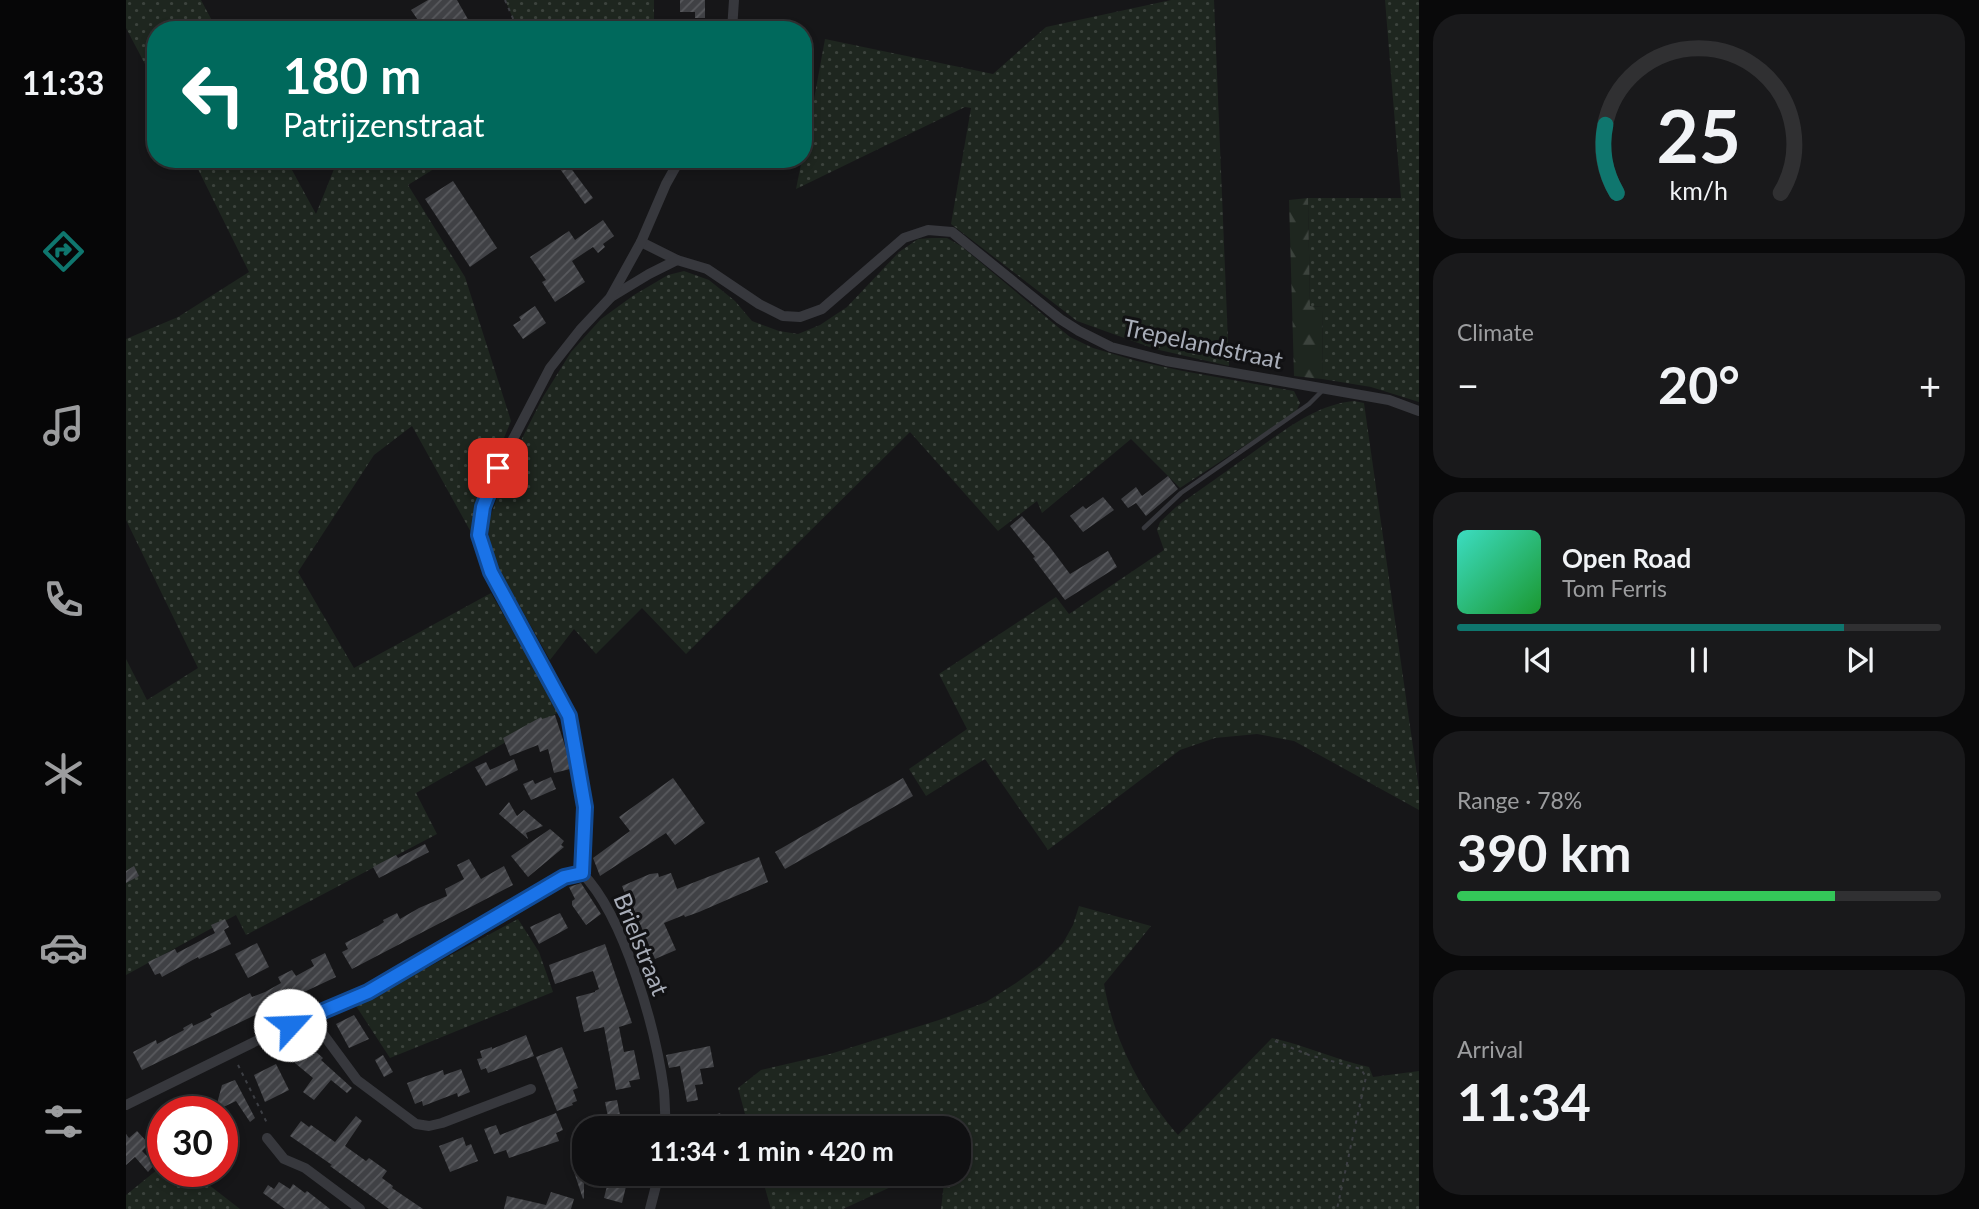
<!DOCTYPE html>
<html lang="en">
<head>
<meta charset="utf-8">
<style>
	body { margin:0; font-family:Lato,sans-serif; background:#19191b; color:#f1f3f6; height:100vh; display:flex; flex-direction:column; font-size:26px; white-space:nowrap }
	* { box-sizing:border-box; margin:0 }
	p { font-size:23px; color:#9c9d9f }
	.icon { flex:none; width:38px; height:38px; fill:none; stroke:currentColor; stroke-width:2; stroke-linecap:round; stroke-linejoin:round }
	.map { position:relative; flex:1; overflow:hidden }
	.panel { display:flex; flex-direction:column; gap:14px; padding:14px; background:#09090a; width:560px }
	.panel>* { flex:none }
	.hud { position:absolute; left:21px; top:21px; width:665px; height:147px; border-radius:28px; box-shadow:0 4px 10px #0003,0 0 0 2px #303032; background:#00695c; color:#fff; overflow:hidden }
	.speed { position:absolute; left:21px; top:1096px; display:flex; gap:14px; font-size:35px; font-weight:700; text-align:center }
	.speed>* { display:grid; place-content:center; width:91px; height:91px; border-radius:50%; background:#101012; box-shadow:0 4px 10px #0003,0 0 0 2px #303032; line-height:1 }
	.speed .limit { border:10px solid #d22; background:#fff; color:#111 }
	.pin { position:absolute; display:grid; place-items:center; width:60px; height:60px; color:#fff; margin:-30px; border-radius:14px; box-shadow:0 4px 10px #0006 }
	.me { position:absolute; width:77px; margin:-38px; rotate:65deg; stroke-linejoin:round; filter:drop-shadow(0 0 5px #0008) }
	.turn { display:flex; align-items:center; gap:24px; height:147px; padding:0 21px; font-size:32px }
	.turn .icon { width:91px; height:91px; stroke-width:2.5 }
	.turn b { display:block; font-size:49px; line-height:60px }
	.big { font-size:52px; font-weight:700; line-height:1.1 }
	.panel .tile { flex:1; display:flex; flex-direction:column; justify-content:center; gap:10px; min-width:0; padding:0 24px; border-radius:28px; background:#19191b }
	.panel .dial { align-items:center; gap:0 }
	.dial svg { height:182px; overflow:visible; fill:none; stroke:#303032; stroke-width:7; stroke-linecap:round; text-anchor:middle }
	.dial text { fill:#f1f3f6; stroke:none }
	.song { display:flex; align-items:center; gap:21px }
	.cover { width:84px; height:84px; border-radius:10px; background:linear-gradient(135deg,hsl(170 70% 55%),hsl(130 70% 35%)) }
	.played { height:7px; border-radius:4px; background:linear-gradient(90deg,#0f766e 80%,#303032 80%) }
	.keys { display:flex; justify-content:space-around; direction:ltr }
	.heat { display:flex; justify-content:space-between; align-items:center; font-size:38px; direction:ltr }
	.charge { height:10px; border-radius:5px; background:linear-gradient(90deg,#34c759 78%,#303032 0) }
	.trip { position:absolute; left:446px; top:1116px; width:399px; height:70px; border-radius:28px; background:#101012; box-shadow:0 4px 10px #0003,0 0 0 2px #303032; font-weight:700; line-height:70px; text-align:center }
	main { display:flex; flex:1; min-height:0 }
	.tabs { display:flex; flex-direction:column; width:126px; justify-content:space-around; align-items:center; background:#060607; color:#9c9d9f }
	.tabs .icon { width:49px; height:49px }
	.tabs .active { color:#0f766e }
	.tabs b { font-size:32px; color:#f1f3f6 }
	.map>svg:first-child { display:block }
	.green { fill:url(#green-dots) }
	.forest { fill:url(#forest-firs) }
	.building { fill:url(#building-hatch) }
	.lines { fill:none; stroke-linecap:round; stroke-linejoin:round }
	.path { stroke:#3d3f44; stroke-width:2; stroke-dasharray:3.5 5; stroke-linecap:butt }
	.lane { stroke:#37383d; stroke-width:4.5 }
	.street { stroke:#37383d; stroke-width:10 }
	.route-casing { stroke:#114b97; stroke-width:18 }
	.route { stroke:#1a73e8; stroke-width:12 }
	.labels { text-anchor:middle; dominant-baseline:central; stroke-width:6; stroke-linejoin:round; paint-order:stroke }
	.street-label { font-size:24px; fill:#a8adb8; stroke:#111113 }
</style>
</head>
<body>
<main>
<nav class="tabs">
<b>11:33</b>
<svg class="icon active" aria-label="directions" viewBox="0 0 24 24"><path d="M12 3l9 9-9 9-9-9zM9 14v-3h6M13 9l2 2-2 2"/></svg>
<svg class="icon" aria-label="music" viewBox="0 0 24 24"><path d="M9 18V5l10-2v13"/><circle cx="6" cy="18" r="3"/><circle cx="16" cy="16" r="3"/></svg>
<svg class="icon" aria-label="phone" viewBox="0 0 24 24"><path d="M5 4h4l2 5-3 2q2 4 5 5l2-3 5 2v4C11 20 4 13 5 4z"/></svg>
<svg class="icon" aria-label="climate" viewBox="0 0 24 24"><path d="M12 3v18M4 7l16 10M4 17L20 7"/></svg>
<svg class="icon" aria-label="car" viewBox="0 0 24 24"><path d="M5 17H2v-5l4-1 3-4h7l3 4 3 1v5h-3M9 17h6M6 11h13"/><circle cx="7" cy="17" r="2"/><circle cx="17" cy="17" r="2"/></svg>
<svg class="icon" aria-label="filters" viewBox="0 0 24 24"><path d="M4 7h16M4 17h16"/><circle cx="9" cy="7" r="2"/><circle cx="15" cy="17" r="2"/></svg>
</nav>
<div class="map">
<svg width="1293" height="1209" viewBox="0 0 1293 1209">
	<defs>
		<pattern id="green-dots" width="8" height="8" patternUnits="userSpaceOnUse" patternTransform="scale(1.75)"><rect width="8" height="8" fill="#1e261f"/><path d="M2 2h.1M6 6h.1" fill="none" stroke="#3c433d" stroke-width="1.8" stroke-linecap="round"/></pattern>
		<pattern id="forest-firs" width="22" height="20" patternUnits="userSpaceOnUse" patternTransform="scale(1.75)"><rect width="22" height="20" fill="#1e261f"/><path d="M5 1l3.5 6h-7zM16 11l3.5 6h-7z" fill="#3c433d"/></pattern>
		<pattern id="building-hatch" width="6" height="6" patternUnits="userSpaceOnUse" patternTransform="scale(1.75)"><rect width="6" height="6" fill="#404145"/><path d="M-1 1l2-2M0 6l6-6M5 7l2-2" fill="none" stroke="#595a5e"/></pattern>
	</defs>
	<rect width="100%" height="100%" fill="#161618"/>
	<!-- green -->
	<g class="green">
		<polygon points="0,0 75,0 91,30 30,30 30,85 0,28"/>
		<polygon points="379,0 528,0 528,30 392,30"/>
		<polygon points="1045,0 1088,0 1103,366 1029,349 951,321 825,224 845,108 839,107 670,189 676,159 677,159 699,39 867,74 920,27"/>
		<polygon points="1259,0 1293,0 1293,402 1245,387 1196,379 1197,307 1184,306 1182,198 1275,198"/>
		<polygon points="67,159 160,159 190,214 212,159 324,159 282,185 339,277 385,421 351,503 346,534 286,426 248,455 172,572 228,668 365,593 433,712 290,793 311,834 120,935 110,915 0,975 0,659 21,700 72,668 0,520 0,339 52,317 123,272"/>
		<polygon points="806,238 821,238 835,246 944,337 967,348 1011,361 1057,371 1168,391 1174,403 1170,412 1054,488 1005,439 916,513 911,501 872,531 784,432 560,654 516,608 470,654 448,629 424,660 371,566 363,542 362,523 384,462 417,397 445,352 475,319 508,295 542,275 558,271 583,280 609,301 626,321 653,331 672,334 694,325 721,307 773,252 792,239"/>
		<path d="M1228 401 1238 403 1293 789V810L1168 741 1131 734 1089 738 1054 750 922 850 859 759 800 796 783 769 841 729 813 674 930 597 943 614 1038 550 1031 530 1034 522 1050 507C1075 489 1101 471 1126 453 1158 431 1188 405 1228 401Z"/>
		<path d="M953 906 1025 926 978 984C988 1041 1015 1092 1052 1135L1146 1038C1179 1045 1210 1060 1243 1067L1247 1077 1293 1071V1209H815L819 1174H833V1129H623L612 1088 635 1070 704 1054 813 1020 860 1002 890 983 915 965 937 943 947 925Z"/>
		<polygon points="392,919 413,952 427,992 264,1058 230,1006"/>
		<polygon points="37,1165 37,1171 65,1171 114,1209 0,1209 0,1195"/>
		<polygon points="635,1174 793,1174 717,1209 645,1209"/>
	</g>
	<!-- forest -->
	<polygon class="forest" points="1182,198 1184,306 1197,307 1196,379 1168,376 1163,200"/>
	<!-- building -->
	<g class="building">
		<polygon points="302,0 331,0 348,30 283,30 294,23 285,10"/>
		<polygon points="554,0 579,0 579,18 569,18 569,12 554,12"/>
		<polygon points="427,159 438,159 467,198 459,204"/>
		<polygon points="327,181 371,248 344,267 299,199"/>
		<polygon points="477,220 488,236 477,244 479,247 472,253 467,247 446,261 459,282 429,302 416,282 420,280 404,257 443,231 449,240"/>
		<polygon points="409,306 420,323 397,339 387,325 395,320 393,317"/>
		<polygon points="1042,476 1052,489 1020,516 1010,503 1002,508 995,499 1010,487 1016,496"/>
		<polygon points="977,497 988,510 957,532 944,516 957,506 960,509"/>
		<polygon points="896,516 923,546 944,574 982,551 991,567 939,600 907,558 909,557 884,526"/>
		<polygon points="429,715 442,755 444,769 428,773 422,749 414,752 412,745 384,756 377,738 415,717 416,719"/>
		<polygon points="388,759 392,770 360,786 349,767 360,762 364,770"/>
		<polygon points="425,777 430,789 405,800 397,784 407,780 409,784"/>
		<polygon points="547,778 579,823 549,845 540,833 474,876 467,858 504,831 493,817"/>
		<polygon points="777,778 787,796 659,869 649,852"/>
		<polygon points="383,802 391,816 398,810 417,826 400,833 402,839 373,814"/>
		<polygon points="424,829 438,841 435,845 438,847 402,877 385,856"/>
		<polygon points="299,844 303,852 253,878 247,867 270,855 272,858"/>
		<polygon points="633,857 642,882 573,912 559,917 558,915 538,923 550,950 529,959 508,910 506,911 496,886 524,874 532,873 533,877 545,873 551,889"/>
		<polygon points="343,859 355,879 378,866 387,885 226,969 216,952 222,949 219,943 252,926 258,922 257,920 271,913 274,919 293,908 321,896 319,889 338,879 331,865"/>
		<polygon points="8,866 13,876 0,883 0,871"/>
		<polygon points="455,883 475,914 460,925 446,905 446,901 449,899 443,887"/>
		<polygon points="434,913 442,928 413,944 404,927"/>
		<polygon points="99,919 103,927 98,930 105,944 73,959 72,957 36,977 34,973 29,975 22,962 49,949 51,953 89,933 85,925"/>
		<polygon points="131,943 143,967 122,978 109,954"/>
		<polygon points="479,944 506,1023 493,1027 498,1052 508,1050 514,1079 503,1081 505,1087 490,1090 478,1027 458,1032 450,997 469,992 469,991 473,989 467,971 429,984 423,965"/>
		<polygon points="199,953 210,977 176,993 177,994 165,1000 158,1001 16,1070 7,1052 30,1040 31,1044 58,1030 57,1028 66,1023 67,1026 86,1017 84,1014 124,993 126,997 139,992 155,983 152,977 166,970 170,976 188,966 185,960"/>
		<polygon points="228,1015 243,1039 223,1048 210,1024"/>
		<polygon points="400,1035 408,1056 362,1073 360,1068 355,1070 351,1059 356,1058 354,1051 366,1047 366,1049"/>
		<polygon points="160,1040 182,1058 189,1051 197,1058 195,1060 226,1088 221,1093 205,1080 188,1100 177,1092 187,1078 152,1049"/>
		<polygon points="584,1046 588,1067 574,1069 577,1084 569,1085 572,1100 561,1102 554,1066 543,1068 540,1055"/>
		<polygon points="436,1047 452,1088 447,1090 451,1101 446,1103 447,1105 431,1111 410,1057"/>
		<polygon points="257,1055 267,1072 258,1077 249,1060"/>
		<polygon points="150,1064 163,1090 139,1102 128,1075"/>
		<polygon points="335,1069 344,1092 332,1097 331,1093 297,1106 296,1101 289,1104 281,1083 317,1070 318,1075"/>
		<polygon points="109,1080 129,1118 124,1122 110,1101 89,1111 96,1085"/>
		<polygon points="77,1096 85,1111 48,1111"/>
		<polygon points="491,1100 495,1120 483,1122 479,1102"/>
		<polygon points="430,1113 437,1130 430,1133 433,1141 383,1158 380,1150 368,1154 358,1129 370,1125 374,1135"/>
		<polygon points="594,1113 599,1129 580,1129 577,1119"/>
		<polygon points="520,1115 521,1129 500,1129 498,1119"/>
		<polygon points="230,1116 236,1121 219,1146 240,1161 243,1158 261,1171 256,1178 267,1186 266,1188 297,1209 263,1209 204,1166 206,1165 164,1136 175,1121 183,1127 185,1125 209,1142"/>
		<polygon points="11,1131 23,1144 16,1151 29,1164 22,1172 9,1157 0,1165 0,1134 3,1138"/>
		<polygon points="337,1137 340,1146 345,1144 352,1161 324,1172 313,1146"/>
		<polygon points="458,1149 458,1198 457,1199 448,1172 451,1170 445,1153"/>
		<polygon points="484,1174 503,1174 496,1203 478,1198"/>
		<polygon points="153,1182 164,1189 167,1184 179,1193 181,1191 204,1209 159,1209 137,1193 142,1185 148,1189"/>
		<polygon points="425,1192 448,1199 445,1209 378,1209 381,1196 420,1205"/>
	</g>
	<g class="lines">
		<!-- path -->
		<g class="path">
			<polyline points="379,0 392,30"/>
			<polyline points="1149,1041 1183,1055 1235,1069 1240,1077 1211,1209"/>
			<polyline points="112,1065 142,1125"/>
		</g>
		<!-- lane -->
		<polyline class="lane" points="1018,528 1055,493 1183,404 1198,389"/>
		<!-- street -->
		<g class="street">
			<polyline points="606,30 608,0"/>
			<polyline points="515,242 551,260 581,269 633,304 657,316 674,317 696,309 778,238 802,230 826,232 934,319 953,331 985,347 1040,361 1263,400 1293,411"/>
			<polyline points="485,297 523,274 551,260"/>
			<polyline points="456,873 459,807 443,716 365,572 353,535 357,507 372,468 424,368 454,330 484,298 515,242 540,184 554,159"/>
			<path d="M456 873C499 917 530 1030 538 1091 539 1104 539 1116 540 1129"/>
			<polyline points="183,1015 231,1080 290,1124 303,1126 316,1123 405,1089"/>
			<polyline points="0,1105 183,1015 242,992 438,877 456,873"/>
			<polyline points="141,1138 158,1159 179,1168 234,1209"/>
			<polyline points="524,1209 533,1174"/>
		</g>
	</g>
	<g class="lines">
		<defs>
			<polyline id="route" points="164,1025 242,992 438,877 456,873 459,807 443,716 365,572 353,535 357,507 372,468"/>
		</defs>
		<!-- route casing -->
		<use href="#route" class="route-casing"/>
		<!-- route -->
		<use href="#route" class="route"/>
	</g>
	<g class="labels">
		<!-- street labels -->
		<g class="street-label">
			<text transform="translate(1077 343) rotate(12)">Trepelandstraat</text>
			<text transform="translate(516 944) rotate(68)">Brielstraat</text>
		</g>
	</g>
</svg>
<div class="speed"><div class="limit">30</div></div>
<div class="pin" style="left:372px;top:468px;background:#d93025"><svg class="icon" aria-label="arrive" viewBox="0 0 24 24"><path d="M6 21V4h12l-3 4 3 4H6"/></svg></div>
<svg class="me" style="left:164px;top:1025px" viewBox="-20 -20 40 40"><circle r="19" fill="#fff"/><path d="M0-13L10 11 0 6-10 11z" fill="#1a73e8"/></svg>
<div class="trip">11:34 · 1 min · 420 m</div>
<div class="hud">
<div class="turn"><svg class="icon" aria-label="left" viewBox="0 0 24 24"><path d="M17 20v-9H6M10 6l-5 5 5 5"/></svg><div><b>180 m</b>Patrijzenstraat</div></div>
</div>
</div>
<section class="panel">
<div class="tile dial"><svg viewBox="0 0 100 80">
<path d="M14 69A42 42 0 1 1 86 69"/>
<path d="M14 69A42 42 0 0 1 9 39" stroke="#0f766e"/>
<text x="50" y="56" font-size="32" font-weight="700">25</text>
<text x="50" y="72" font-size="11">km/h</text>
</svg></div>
<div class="tile"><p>Climate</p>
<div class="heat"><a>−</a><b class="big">20°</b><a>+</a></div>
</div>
<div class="tile">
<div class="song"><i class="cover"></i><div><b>Open Road</b><p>Tom Ferris</p></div></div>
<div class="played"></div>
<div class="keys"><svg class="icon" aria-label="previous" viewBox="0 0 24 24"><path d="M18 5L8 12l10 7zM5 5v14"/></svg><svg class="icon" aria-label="pause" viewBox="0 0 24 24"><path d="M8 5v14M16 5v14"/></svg><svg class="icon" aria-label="next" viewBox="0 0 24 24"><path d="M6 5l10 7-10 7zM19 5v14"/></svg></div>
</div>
<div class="tile"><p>Range · 78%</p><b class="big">390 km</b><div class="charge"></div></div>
<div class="tile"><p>Arrival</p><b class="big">11:34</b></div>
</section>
</main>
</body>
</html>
